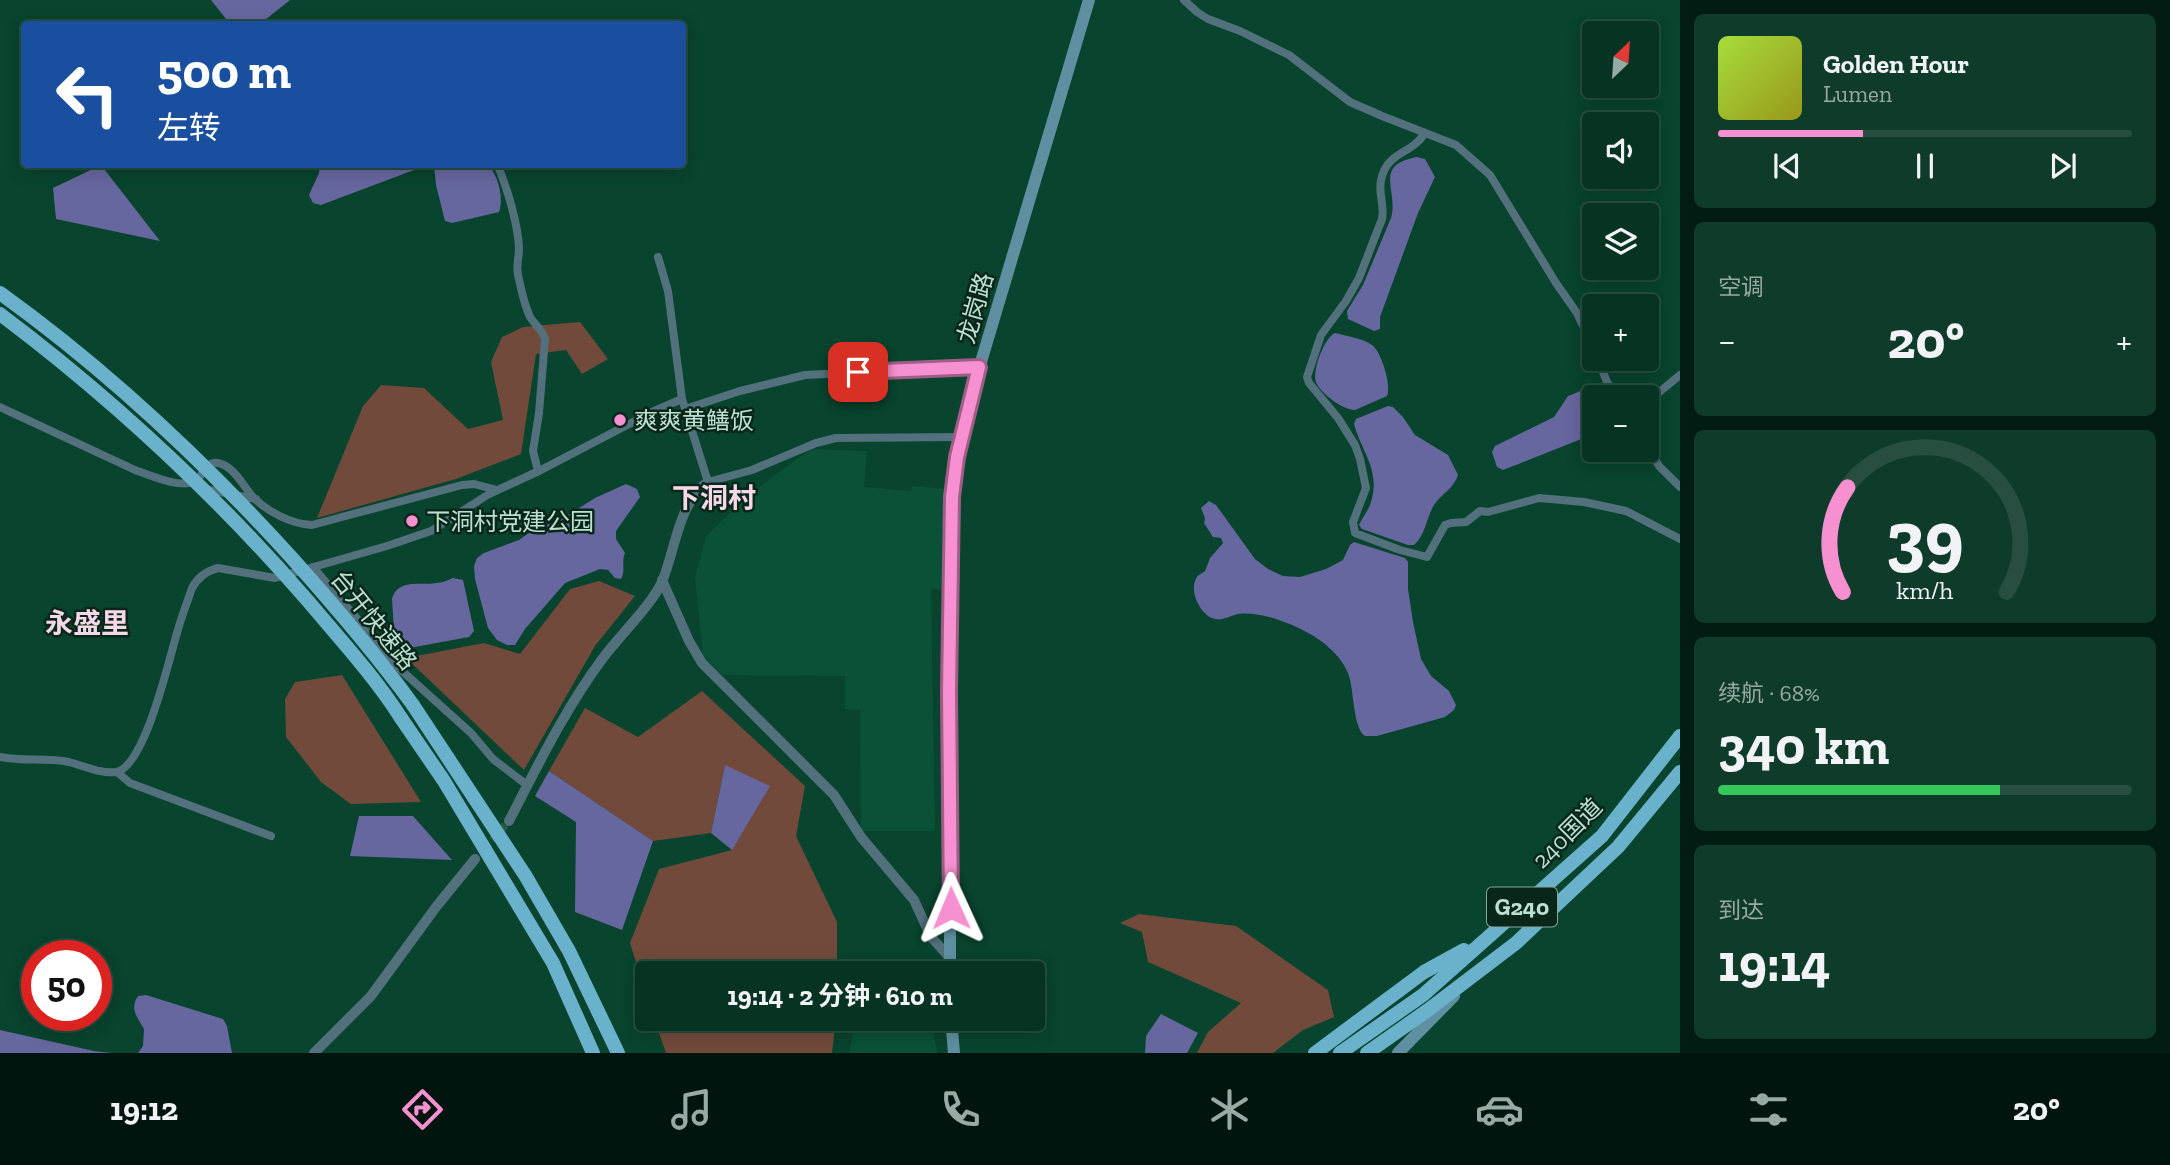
<!DOCTYPE html>
<html lang="zh">
<head>
<meta charset="utf-8">
<style>
	body { margin:0; font-family:"Zilla Slab","Noto Sans SC",serif; background:#0f3b2a; color:#f1f3f6; height:100vh; display:flex; flex-direction:column; font-size:26px; white-space:nowrap }
	* { box-sizing:border-box; margin:0 }
	p { font-size:23px; color:#98aaa5 }
	.icon { flex:none; width:38px; height:38px; fill:none; stroke:currentColor; stroke-width:2; stroke-linecap:round; stroke-linejoin:round }
	.map { position:relative; flex:1; overflow:hidden }
	.details { display:flex; flex-direction:column; gap:14px; padding:14px; background:#031c13; width:490px }
	.details>* { flex:none }
	.hud { position:absolute; left:21px; top:21px; width:665px; height:147px; border-radius:7px; box-shadow:0 4px 18px #0003,0 0 0 2px #274e40; background:#1a4fa0; color:#fff; overflow:hidden }
	.needle { width:46px; rotate:25deg }
	.buttons { position:absolute; left:1582px; top:21px; display:grid; gap:14px }
	.buttons a { display:grid; place-items:center; width:77px; height:77px; border-radius:7px; background:#063322; box-shadow:0 4px 18px #0003,0 0 0 2px #274e40; font-size:35px }
	.speed { position:absolute; left:21px; top:940px; display:flex; gap:14px; font-size:35px; font-weight:700; text-align:center }
	.speed>* { display:grid; place-content:center; width:91px; height:91px; border-radius:50%; background:#063322; box-shadow:0 4px 18px #0003,0 0 0 2px #274e40; line-height:1 }
	.speed .limit { border:10px solid #d22; background:#fff; color:#111 }
	.pin { position:absolute; display:grid; place-items:center; width:60px; height:60px; color:#fff; margin:-30px; border-radius:14px; box-shadow:0 4px 10px #0006 }
	.me { position:absolute; width:77px; margin:-38px; rotate:359deg; stroke-linejoin:round; filter:drop-shadow(0 0 5px #0008) }
	.turn { display:flex; align-items:center; gap:24px; height:147px; padding:0 21px; font-size:32px }
	.turn .icon { width:91px; height:91px; stroke-width:2.5 }
	.turn b { display:block; font-size:49px; line-height:60px }
	.big { font-size:52px; font-weight:700; line-height:1.1 }
	.details .tile { flex:1; display:flex; flex-direction:column; justify-content:center; gap:10px; min-width:0; padding:0 24px; border-radius:10px; background:#0f3b2a }
	.details .dial { align-items:center; gap:0 }
	.dial svg { height:182px; overflow:visible; fill:none; stroke:#274e40; stroke-width:7; stroke-linecap:round; text-anchor:middle }
	.dial text { fill:#f1f3f6; stroke:none }
	.song { display:flex; align-items:center; gap:21px }
	.cover { width:84px; height:84px; border-radius:10px; background:linear-gradient(135deg,hsl(80 70% 55%),hsl(60 70% 35%)) }
	.played { height:7px; border-radius:4px; background:linear-gradient(90deg,#f690d0 35%,#274e40 35%) }
	.keys { display:flex; justify-content:space-around; direction:ltr }
	.heat { display:flex; justify-content:space-between; align-items:center; font-size:38px; direction:ltr }
	.charge { height:10px; border-radius:5px; background:linear-gradient(90deg,#34c759 68%,#274e40 0) }
	.trip { position:absolute; left:635px; top:961px; width:410px; height:70px; border-radius:7px; background:#063322; box-shadow:0 4px 18px #0003,0 0 0 2px #274e40; font-weight:700; line-height:70px; text-align:center }
	.tabs { display:flex; height:112px; justify-content:space-around; align-items:center; background:#02140e; color:#98aaa5 }
	.tabs .icon { width:49px; height:49px }
	.tabs .selected { color:#f690d0 }
	.tabs b { font-size:32px; color:#f1f3f6 }
	main { display:flex; flex:1; min-height:0 }
	.map>svg:first-child { display:block }
	.built { fill:#0a5138 }
	.green { fill:#714a3b }
	.water { fill:#67679f }
	.lines { fill:none; stroke-linecap:round; stroke-linejoin:round }
	.minor-tunnel { stroke:#235b46; stroke-width:8; stroke-dasharray:8 4; stroke-linecap:butt }
	.minor { stroke:#53717c; stroke-width:8 }
	.tertiary { stroke:#53717c; stroke-width:10 }
	.secondary { stroke:#5f90a1; stroke-width:12 }
	.trunk { stroke:#6ab2cb; stroke-width:14 }
	.trunk-bridge { stroke:#6ab2cb; stroke-width:14 }
	.route-casing { stroke:#a05e87; stroke-width:18 }
	.route { stroke:#f690d0; stroke-width:12 }
	.poi-dot { fill:#f690d0; stroke:#08261a; stroke-width:2.5 }
	.labels { text-anchor:middle; dominant-baseline:central; stroke-width:5; stroke-linejoin:round; paint-order:stroke }
	.shield { fill:#08261a; stroke:#87a898; stroke-width:2 }
	.shield-label { font-size:23px; font-weight:bold; fill:#bee0ce }
	.street-label { font-size:24px; fill:#bee0ce; stroke:#08261a }
	.poi-label { font-size:24px; fill:#bee0ce; stroke:#08261a; text-anchor:start }
	.quarter-label { font-size:28px; font-weight:bold; fill:#f6d8e9; stroke:#08261a }
</style>
</head>
<body>
<main>
<div class="map">
<svg width="1680" height="1053" viewBox="0 0 1680 1053">
	<rect width="100%" height="100%" fill="#08442e"/>
	<!-- built -->
	<g class="built">
		<polygon points="811,449 867,451 864,487 911,491 912,486 946,489 943,589 931,589 935,831 861,831 860,710 845,709 845,676 723,675 703,655 695,577 706,536 756,489"/>
		<polygon points="930,1022 938,1053 849,1053 855,1025"/>
	</g>
	<!-- green -->
	<g class="green">
		<polygon points="580,322 608,359 582,374 566,350 536,354 521,454 456,479 317,518 363,406 381,385 424,388 468,429 503,420 491,362 502,337 523,327"/>
		<polygon points="599,581 635,596 595,646 524,770 406,658 484,643 520,654 570,589"/>
		<polygon points="342,675 421,802 351,804 321,782 286,737 285,699 295,682"/>
		<polygon points="702,691 805,786 796,836 837,922 837,973 648,973 647,997 630,943 659,869 732,850 725,765 711,833 653,841 549,771 585,708 638,737"/>
		<polygon points="1139,914 1236,926 1328,990 1334,1017 1303,1030 1273,1053 1197,1053 1208,1032 1241,1003 1148,962 1142,932 1120,923"/>
		<polygon points="654,1019 836,1019 832,1053 666,1053"/>
	</g>
	<!-- water -->
	<g class="water">
		<polygon points="211,0 290,0 260,24 230,24"/>
		<path d="M1417 157 1425 159 1435 177 1418 213 1380 317V329L1374 331 1348 319 1347 311 1363 285 1391 218C1399 191 1372 165 1417 157Z"/>
		<polygon points="101,165 160,241 56,219 53,188"/>
		<polygon points="320,165 320,164 418,165 414,170 321,205 313,203 309,195 319,173"/>
		<path d="M434 165H488C498 175 504 198 499 212L452 223 445 221 436 185Z"/>
		<path d="M1335 333C1346 336 1362 338 1372 345 1381 351 1392 386 1387 396L1355 410C1343 410 1321 394 1316 382 1312 371 1324 338 1335 333Z"/>
		<polygon points="1583,390 1591,394 1594,402 1594,434 1503,470 1497,467 1492,452 1495,446 1554,417 1568,396"/>
		<path d="M1388 406 1393 407 1403 417 1415 435 1448 455 1458 475C1454 487 1445 492 1437 501 1426 514 1427 534 1414 545H1408L1362 529 1359 525C1362 518 1367 512 1370 505 1382 471 1362 453 1354 424L1356 419Z"/>
		<path d="M626 484 637 489 640 497 616 531V539L625 553C621 563 626 570 621 579L615 578 608 570 600 569 565 583 525 629 515 645H507L497 640 488 628 475 579 474 566 477 558 484 553 519 540 533 530 560 520 595 498Z"/>
		<path d="M1209 501 1216 505 1255 559 1268 569 1283 576 1300 577 1326 569 1343 560 1350 545 1354 542 1405 558 1408 562V589L1413 622 1421 659 1431 676 1449 691 1456 705 1454 710 1445 717 1377 736H1365C1353 728 1354 691 1349 676 1344 659 1325 642 1310 634 1291 623 1260 611 1238 614 1229 616 1221 622 1212 618 1200 613 1188 590 1197 577 1198 575 1203 573 1205 571L1210 558 1223 543 1221 538 1213 537 1204 523 1205 518 1201 508Z"/>
		<path d="M453 578 463 580 474 631 469 637 404 649 395 645 392 599C398 578 420 586 436 583 442 583 448 580 453 578Z"/>
		<polygon points="725,765 770,786 732,850 711,833"/>
		<polygon points="549,771 653,841 622,930 575,912 576,822 535,796"/>
		<polygon points="359,816 413,816 452,860 350,856"/>
		<path d="M146 995 223 1019 227 1026 232 1053H138L143 1046 144 1029C138 1018 129 1009 138 996Z"/>
		<polygon points="1161,1014 1198,1033 1187,1053 1145,1053 1146,1036"/>
		<polygon points="0,1030 94,1051 112,1053 0,1053"/>
	</g>
	<g class="lines">
		<!-- minor-tunnel -->
		<polyline class="minor-tunnel" points="484,849 509,821"/>
		<!-- minor -->
		<g class="minor">
			<polyline points="1184,0 1197,12 1208,19 1240,31 1289,55 1350,102 1382,116 1456,145 1490,175 1556,283 1577,313 1594,349"/>
			<path d="M1425 133C1411 155 1387 151 1381 180 1378 193 1385 206 1382 219L1359 278 1346 301 1321 335 1307 377 1309 383 1338 418 1355 445 1360 459 1366 488 1353 522 1355 533 1400 550 1427 557 1445 525 1451 523 1466 522 1480 511 1488 512 1539 498 1584 502 1626 511 1680 539"/>
			<path d="M497 164C507 187 518 224 519 248 519 258 516 265 518 275 521 288 524 305 530 317 535 325 542 329 545 339L539 413 533 451 538 471"/>
			<polyline points="658,257 668,291 682,399 708,482 752,470 816,443 836,438 961,437"/>
			<polyline points="1598,359 1607,382 1617,397"/>
			<polyline points="1647,402 1680,375"/>
			<path d="M0 407 135 470C149 475 179 488 194 482 203 477 206 460 218 463 234 466 243 486 253 497 268 512 291 524 312 525L462 485 474 484 497 490"/>
			<polyline points="685,409 740,391 805,375 979,367"/>
			<polyline points="1647,446 1659,466 1680,487"/>
			<polyline points="205,489 256,499"/>
			<polyline points="313,567 401,670 471,733 493,759 527,785"/>
			<path d="M0 757C23 762 47 757 69 762 84 766 101 774 116 772 145 767 169 659 177 633 181 618 187 603 192 588 198 577 206 571 218 568L275 578 387 546 431 531 489 494 539 471 654 411 682 399"/>
			<polyline points="117,772 130,783 271,836"/>
		</g>
		<!-- tertiary -->
		<g class="tertiary">
			<polyline points="662,580 689,641 702,663 834,795 861,837 914,900 931,937 950,958"/>
			<path d="M509 821C538 765 565 709 603 658 620 635 650 607 662 582 675 551 679 501 708 482"/>
			<polyline points="314,1053 371,996 436,907 475,859"/>
		</g>
		<!-- secondary -->
		<g class="secondary">
			<polyline points="950,973 950,532 954,475 965,418 975,382 1089,0"/>
			<polyline points="951,1018 954,1053"/>
			<polyline points="1398,1053 1454,996"/>
		</g>
		<!-- trunk -->
		<g class="trunk">
			<polyline points="413,705 525,875 569,951 618,1053"/>
			<polyline points="401,718 444,781 553,963 593,1053"/>
			<polyline points="1315,1053 1424,972 1464,950"/>
			<polyline points="1340,1053 1423,995 1602,836 1680,736"/>
			<polyline points="1367,1053 1428,1010 1516,943 1618,847 1680,772"/>
		</g>
		<!-- trunk-bridge -->
		<g class="trunk-bridge">
			<path d="M0 293C107 370 203 460 291 557 334 605 376 654 413 705"/>
			<path d="M0 314C113 399 215 494 308 601 340 639 374 676 401 718"/>
		</g>
	</g>
	<g class="lines">
		<defs>
			<polyline id="route" points="858,372 979,367 957,457 952,497 949,691 951,908"/>
		</defs>
		<!-- route casing -->
		<use href="#route" class="route-casing"/>
		<!-- route -->
		<use href="#route" class="route"/>
	</g>
	<!-- markers -->
	<g class="poi-dot">
		<circle cx="620" cy="420" r="7"/>
		<circle cx="412" cy="521" r="7"/>
	</g>
	<g class="labels">
		<!-- shield labels -->
		<rect class="shield" x="1487" y="887.5" width="70" height="39" rx="5"/>
		<g class="shield-label">
			<text x="1522" y="907">G240</text>
		</g>
		<!-- street labels -->
		<g class="street-label">
			<text transform="translate(975 308) rotate(-74)">龙岗路</text>
			<text transform="translate(374 620) rotate(51)">台开快速路</text>
			<text transform="translate(1567 833) rotate(-45)">240国道</text>
		</g>
		<!-- poi labels -->
		<g class="poi-label">
			<text x="634" y="420">爽爽黄鳝饭</text>
			<text x="426" y="521">下洞村党建公园</text>
		</g>
		<!-- quarter labels -->
		<g class="quarter-label">
			<text x="714" y="498">下洞村</text>
			<text x="87" y="623">永盛里</text>
		</g>
	</g>
</svg>
<div class="buttons">
<a><svg class="needle" viewBox="-14 -14 28 28"><path d="M0-13l5 13h-10z" fill="#e53935"/><path d="M0 13l5-13h-10z" fill="#98aaa5"/></svg></a>
<a><svg class="icon" aria-label="sound" viewBox="0 0 24 24"><path d="M4 9h4l5-4v14l-5-4H4zM17 9q2 3 0 6"/></svg></a>
<a><svg class="icon" aria-label="layers" viewBox="0 0 24 24"><path d="M12 4l9 5-9 5-9-5zM3 14l9 5 9-5"/></svg></a>
<a>+</a>
<a>−</a>
</div>
<div class="speed"><div class="limit">50</div></div>
<div class="pin" style="left:858px;top:372px;background:#d93025"><svg class="icon" aria-label="arrive" viewBox="0 0 24 24"><path d="M6 21V4h12l-3 4 3 4H6"/></svg></div>
<svg class="me" style="left:951px;top:908px" viewBox="-20 -20 40 40"><path d="M0-17L14 15 0 8-14 15z" fill="#f690d0" stroke="#fff" stroke-width="4"/></svg>
<div class="trip">19:14 · 2 分钟 · 610 m</div>
<div class="hud">
<div class="turn"><svg class="icon" aria-label="left" viewBox="0 0 24 24"><path d="M17 20v-9H6M10 6l-5 5 5 5"/></svg><div><b>500 m</b>左转</div></div>
</div>
</div>
<section class="details">
<div class="tile">
<div class="song"><i class="cover"></i><div><b>Golden Hour</b><p>Lumen</p></div></div>
<div class="played"></div>
<div class="keys"><svg class="icon" aria-label="previous" viewBox="0 0 24 24"><path d="M18 5L8 12l10 7zM5 5v14"/></svg><svg class="icon" aria-label="pause" viewBox="0 0 24 24"><path d="M8 5v14M16 5v14"/></svg><svg class="icon" aria-label="next" viewBox="0 0 24 24"><path d="M6 5l10 7-10 7zM19 5v14"/></svg></div>
</div>
<div class="tile"><p>空调</p>
<div class="heat"><a>−</a><b class="big">20°</b><a>+</a></div>
</div>
<div class="tile dial"><svg viewBox="0 0 100 80">
<path d="M14 69A42 42 0 1 1 86 69"/>
<path d="M14 69A42 42 0 0 1 16 23" stroke="#f690d0"/>
<text x="50" y="56" font-size="32" font-weight="700">39</text>
<text x="50" y="72" font-size="11">km/h</text>
</svg></div>
<div class="tile"><p>续航 · 68%</p><b class="big">340 km</b><div class="charge"></div></div>
<div class="tile"><p>到达</p><b class="big">19:14</b></div>
</section>
</main>
<nav class="tabs">
<b>19:12</b>
<svg class="icon selected" aria-label="directions" viewBox="0 0 24 24"><path d="M12 3l9 9-9 9-9-9zM9 14v-3h6M13 9l2 2-2 2"/></svg>
<svg class="icon" aria-label="music" viewBox="0 0 24 24"><path d="M9 18V5l10-2v13"/><circle cx="6" cy="18" r="3"/><circle cx="16" cy="16" r="3"/></svg>
<svg class="icon" aria-label="phone" viewBox="0 0 24 24"><path d="M5 4h4l2 5-3 2q2 4 5 5l2-3 5 2v4C11 20 4 13 5 4z"/></svg>
<svg class="icon" aria-label="climate" viewBox="0 0 24 24"><path d="M12 3v18M4 7l16 10M4 17L20 7"/></svg>
<svg class="icon" aria-label="car" viewBox="0 0 24 24"><path d="M5 17H2v-5l4-1 3-4h7l3 4 3 1v5h-3M9 17h6M6 11h13"/><circle cx="7" cy="17" r="2"/><circle cx="17" cy="17" r="2"/></svg>
<svg class="icon" aria-label="filters" viewBox="0 0 24 24"><path d="M4 7h16M4 17h16"/><circle cx="9" cy="7" r="2"/><circle cx="15" cy="17" r="2"/></svg>
<b>20°</b>
</nav>
</body>
</html>
